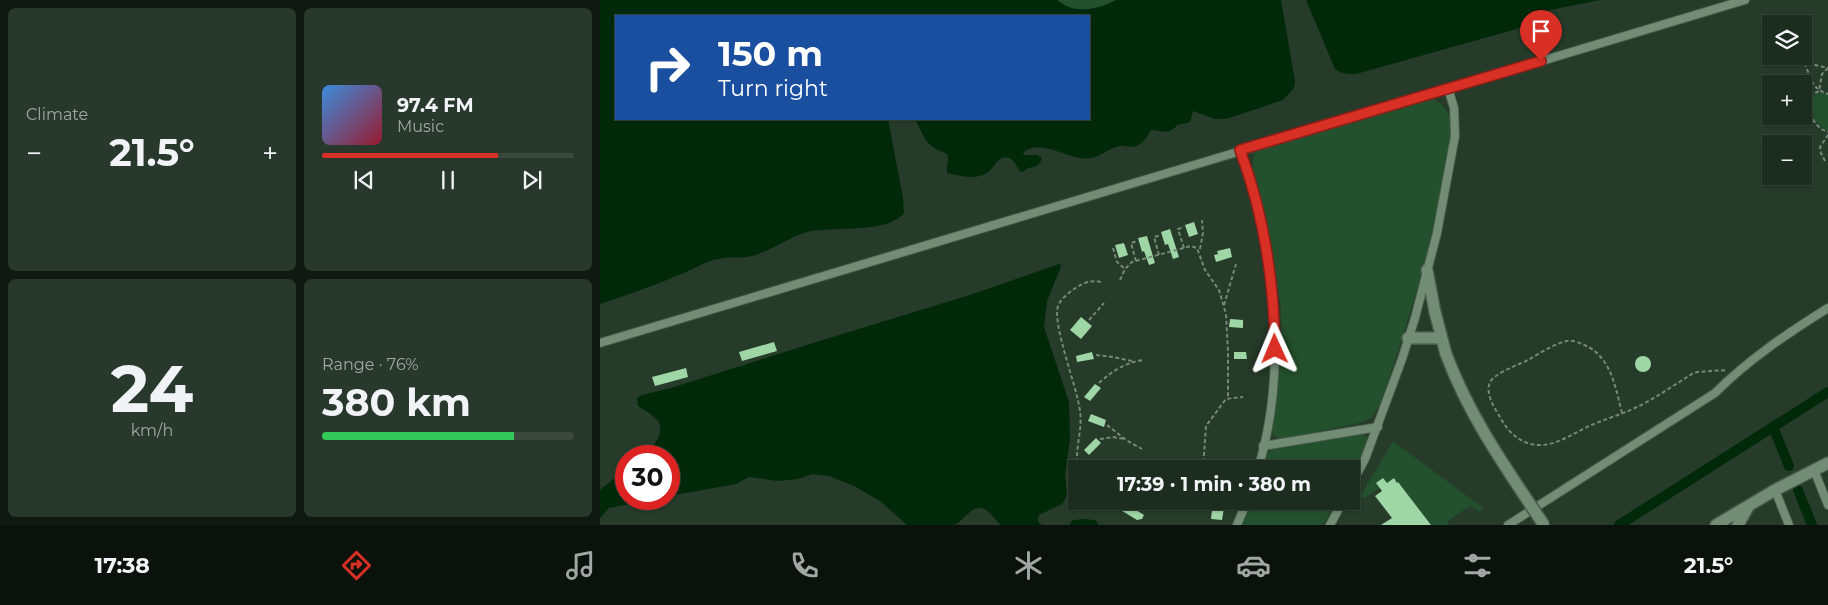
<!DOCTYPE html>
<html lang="en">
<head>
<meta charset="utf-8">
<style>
	body { margin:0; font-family:Montserrat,sans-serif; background:#29382c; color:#f1f3f6; height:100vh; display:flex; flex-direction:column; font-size:19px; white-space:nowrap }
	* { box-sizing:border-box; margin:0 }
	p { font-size:16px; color:#a0a7a4 }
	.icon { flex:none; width:28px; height:28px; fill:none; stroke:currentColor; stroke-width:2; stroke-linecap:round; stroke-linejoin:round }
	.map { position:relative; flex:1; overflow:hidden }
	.sheet { display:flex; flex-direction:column; gap:8px; padding:8px; background:#0f1811; width:600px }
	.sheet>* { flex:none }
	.hud { position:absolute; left:15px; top:15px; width:475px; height:105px; border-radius:0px; box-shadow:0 1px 4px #0004,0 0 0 1px #3a483d; background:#1a4fa0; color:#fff; overflow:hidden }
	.controls { position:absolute; left:1162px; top:15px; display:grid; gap:10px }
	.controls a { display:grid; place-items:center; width:50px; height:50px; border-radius:0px; background:#1c2c1f; box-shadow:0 1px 4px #0004,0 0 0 1px #3a483d; font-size:25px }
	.speed { position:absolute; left:15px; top:445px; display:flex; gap:10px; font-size:25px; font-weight:700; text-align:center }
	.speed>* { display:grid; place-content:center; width:65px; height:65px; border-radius:50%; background:#1c2c1f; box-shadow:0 1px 4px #0004,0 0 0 1px #3a483d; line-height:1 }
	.speed .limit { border:8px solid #d22; background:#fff; color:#111 }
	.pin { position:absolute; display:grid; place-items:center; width:42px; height:42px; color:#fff; margin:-51px -21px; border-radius:50% 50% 50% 0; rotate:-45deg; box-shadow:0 0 5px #0007 }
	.pin .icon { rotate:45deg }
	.me { position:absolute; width:55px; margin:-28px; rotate:359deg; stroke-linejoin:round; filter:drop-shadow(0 0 4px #0008) }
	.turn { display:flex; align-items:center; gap:18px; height:105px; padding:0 20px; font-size:22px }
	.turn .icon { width:65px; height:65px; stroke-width:2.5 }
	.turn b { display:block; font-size:35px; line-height:42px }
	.big { font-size:38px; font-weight:700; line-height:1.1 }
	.sheet .card { flex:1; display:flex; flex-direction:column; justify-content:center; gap:8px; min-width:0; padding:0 18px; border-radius:8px; background:#29382c }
	.sheet .dial { align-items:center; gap:0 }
	.dial b { font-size:65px; line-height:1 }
	.song { display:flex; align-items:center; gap:15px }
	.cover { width:60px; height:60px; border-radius:8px; background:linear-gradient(135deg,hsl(210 70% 55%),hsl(350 70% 35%)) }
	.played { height:5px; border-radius:2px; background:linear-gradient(90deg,#d93025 70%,#3a483d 70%) }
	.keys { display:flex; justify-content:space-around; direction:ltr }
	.heat { display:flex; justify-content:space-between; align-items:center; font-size:28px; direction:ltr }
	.charge { height:8px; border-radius:4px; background:linear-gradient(90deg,#34c759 76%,#3a483d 0) }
	.sheet .tiles { flex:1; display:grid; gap:8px; grid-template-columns:repeat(2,1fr) }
	.trip { position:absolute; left:468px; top:460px; width:292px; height:50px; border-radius:0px; background:#1c2c1f; box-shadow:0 1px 4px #0004,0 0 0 1px #3a483d; font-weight:700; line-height:50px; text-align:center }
	.dock { display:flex; height:80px; justify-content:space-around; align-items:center; background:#0b120c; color:#a0a7a4 }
	.dock .icon { width:35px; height:35px }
	.dock .on { color:#d93025 }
	.dock b { font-size:22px; color:#f1f3f6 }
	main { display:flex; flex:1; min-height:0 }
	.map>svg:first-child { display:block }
	.green { fill:#24512d }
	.water { fill:#00290a }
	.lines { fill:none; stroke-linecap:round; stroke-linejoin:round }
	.canal { stroke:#00290a; stroke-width:10 }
	.building { fill:#9ed6a5 }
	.minor-casing { stroke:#46594a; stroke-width:10 }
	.secondary-casing { stroke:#46594a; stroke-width:14 }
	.path { stroke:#778879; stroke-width:2; stroke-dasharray:4 2.5; stroke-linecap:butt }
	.minor { stroke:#738c76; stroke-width:8 }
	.secondary { stroke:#738c76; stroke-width:11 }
	.secondary-bridge-casing { stroke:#46594a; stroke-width:14; stroke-linecap:butt }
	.secondary-bridge { stroke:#738c76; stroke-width:11 }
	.route-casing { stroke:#8d1f18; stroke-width:12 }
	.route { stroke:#d93025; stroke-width:9 }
</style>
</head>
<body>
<main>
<section class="sheet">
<div class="tiles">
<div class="card"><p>Climate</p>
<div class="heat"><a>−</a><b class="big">21.5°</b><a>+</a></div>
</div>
<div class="card">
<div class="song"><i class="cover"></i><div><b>97.4 FM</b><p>Music</p></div></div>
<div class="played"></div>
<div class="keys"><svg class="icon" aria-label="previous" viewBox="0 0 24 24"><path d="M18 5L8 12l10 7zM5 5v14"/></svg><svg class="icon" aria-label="pause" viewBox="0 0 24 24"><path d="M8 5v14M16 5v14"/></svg><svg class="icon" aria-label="next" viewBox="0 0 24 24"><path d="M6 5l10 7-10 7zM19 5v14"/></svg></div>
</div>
<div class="card dial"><b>24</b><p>km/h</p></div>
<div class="card"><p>Range · 76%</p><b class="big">380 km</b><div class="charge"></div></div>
</div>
</section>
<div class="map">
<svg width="1228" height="525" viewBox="0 0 1228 525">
	<rect width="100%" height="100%" fill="#263b29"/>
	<!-- green -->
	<g class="green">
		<path d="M457 0H516C497 10 474 15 457 0Z"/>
		<path d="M1220 92 1228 94V131C1215 125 1211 112 1205 101Z"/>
		<path d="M831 98C842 102 849 112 851 123 853 142 847 162 843 180 830 256 805 329 781 403L771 418 763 422 681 440 672 434V431L677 399 681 356V308L666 221 652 170 654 154 658 149Z"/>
		<polygon points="761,434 767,436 767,446 751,475 751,469 663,469 665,458 671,449 749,435"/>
		<polygon points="793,441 883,508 879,512 871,505 848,521 849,525 831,525 794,478 787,483 783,478 780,488 765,498 760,497"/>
		<polygon points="653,501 736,501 723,525 642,525"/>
	</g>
	<!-- water -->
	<g class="water">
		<path d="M0 0H457C474 15 497 10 516 0H681L695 81 694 88 683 100 626 119H615L593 111 590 122 577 125C569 136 562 130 551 130 546 138 543 146 531 147 528 147 524 145 520 146 505 149 499 161 479 158 461 155 438 139 423 153L424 155H437L442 158C438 169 435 165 427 169 425 170 423 172 421 172 416 167 416 161 409 158 398 154 394 169 387 173 375 180 360 176 347 173 346 166 350 161 347 154 324 145 326 139 315 119H489V16H16V119H288L303 198 304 213C289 233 236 227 212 231 191 235 174 250 152 256 141 259 129 256 118 259 105 261 92 270 79 275 53 286 27 295 0 304Z"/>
		<path d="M706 0H1000L945 11 931 23 913 30 756 74C748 74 742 74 735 69Z"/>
		<path d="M459 264 461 265 460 269 447 301 444 327 469 402 470 439 465 475 467 495 462 504 439 515 438 519 439 523 442 525H401C396 521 391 513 386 510 372 502 365 521 354 525H307L280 501 254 486 229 476 212 474 199 479 178 481 149 477 136 484 69 496V456H43C51 450 66 433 58 421 53 415 44 410 38 406L37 398 42 395 71 388 213 343 373 294Z"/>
		<polygon points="26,469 26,499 56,499 9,508 0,518 0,490"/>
	</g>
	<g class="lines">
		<!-- canal -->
		<g class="canal">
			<polyline points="1173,427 1189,466"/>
			<polyline points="1198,490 1212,525"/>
			<polyline points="475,525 484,524 493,525"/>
			<polyline points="1019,525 1228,392"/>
		</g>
	</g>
	<!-- building -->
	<g class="building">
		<polygon points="594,222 598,234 589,237 585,225"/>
		<polygon points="570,229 579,257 573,259 568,244 565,245 561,232"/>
		<polygon points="547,236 555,263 549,265 544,251 542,252 538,238"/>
		<polygon points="524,243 528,255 519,258 515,245"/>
		<polygon points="630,248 632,257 616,262 614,255 618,254 617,251"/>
		<polygon points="481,317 492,326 481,339 470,330"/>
		<polygon points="630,319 643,320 643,328 629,327"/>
		<polygon points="174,342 177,351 142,361 139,352"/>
		<polygon points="492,352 494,359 477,362 476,356"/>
		<polygon points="634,352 646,352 647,359 634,359"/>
		<circle cx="1043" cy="364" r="8"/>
		<polygon points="86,368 88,377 55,386 52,377"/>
		<polygon points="495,384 501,388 490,401 484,397"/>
		<polygon points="491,414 506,420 504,427 488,421"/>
		<polygon points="496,438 501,443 489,455 484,450"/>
		<polygon points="783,478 787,483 794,478 797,483 798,482 831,525 781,525 792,518 775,496 782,491 776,483"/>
		<polygon points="527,501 538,507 536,510 544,515 542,519 537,520 519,509 523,502 526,504"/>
		<polygon points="613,501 625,502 622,520 611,519"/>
	</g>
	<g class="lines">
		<defs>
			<g id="minor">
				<path d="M640 150C676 245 688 371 658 469"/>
				<polyline points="0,343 1145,0"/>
				<polyline points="663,446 778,427"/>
				<polyline points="1214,470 1228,505"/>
				<polyline points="751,485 765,459 802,359 815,318 837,233 855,136 854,108 848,88"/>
				<polyline points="1175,490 1189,525"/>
				<polyline points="637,525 647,501"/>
				<polyline points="730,525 743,501"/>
				<path d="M908 525 1115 393C1149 359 1188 333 1228 308"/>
			</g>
			<g id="secondary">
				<polyline points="827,270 835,312 846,354"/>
				<polyline points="808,338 841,338"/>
				<polyline points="1116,525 1175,490 1228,463"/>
				<polyline points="1138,525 1148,507"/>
			</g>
		</defs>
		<!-- minor casing -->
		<use href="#minor" class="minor-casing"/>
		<!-- secondary casing -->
		<use href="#secondary" class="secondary-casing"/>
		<!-- path -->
		<g class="path">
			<polyline points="1210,60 1215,65 1228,68"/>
			<path d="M1204 63C1212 78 1210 88 1228 94"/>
			<path d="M1228 68 1222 74 1219 91 1204 99C1209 112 1214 128 1228 132"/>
			<polyline points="1225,161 1221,153 1220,147 1228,135"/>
			<polyline points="513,248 517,262 525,269"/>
			<polyline points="584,248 578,229 584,227"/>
			<polyline points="600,249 603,233 602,220"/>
			<polyline points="559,255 554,237 561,235"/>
			<polyline points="536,261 531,243 537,241"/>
			<polyline points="520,280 525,269 532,262 591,246 597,248 605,270 619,290 626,314 628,352 628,398"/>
			<polyline points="624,305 636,264"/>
			<polyline points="489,320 504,303"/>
			<polyline points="496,355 513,357 532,361"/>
			<path d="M499 383C512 371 526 362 544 360"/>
			<path d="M1022 413C1015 386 1011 355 982 344 978 342 972 340 967 341 953 344 939 354 926 361 917 365 894 374 890 382 885 394 894 407 900 417 908 432 920 444 938 445 958 446 976 431 994 424 1008 418 1023 414 1037 407 1056 398 1074 385 1092 374L1097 372 1127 370"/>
			<polyline points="507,425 526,440 542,449"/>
			<polyline points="500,439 513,437 524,439"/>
			<path d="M478 469C474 450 483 430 480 411 477 387 452 324 458 306 461 298 471 291 477 287 486 282 493 279 503 283"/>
			<polyline points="603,469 606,426 626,399 643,397"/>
			<polyline points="609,501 612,504"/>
		</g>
		<!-- minor -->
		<use href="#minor" class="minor"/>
		<!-- secondary -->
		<use href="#secondary" class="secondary"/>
		<defs>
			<path id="secondary-bridge" d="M846 354C870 418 906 468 944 525"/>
		</defs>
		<!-- secondary-bridge casing -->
		<use href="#secondary-bridge" class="secondary-bridge-casing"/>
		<!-- secondary-bridge -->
		<use href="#secondary-bridge" class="secondary-bridge"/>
	</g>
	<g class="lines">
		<defs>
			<path id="route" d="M675 349C674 281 664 214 640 150L941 61"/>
		</defs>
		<!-- route casing -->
		<use href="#route" class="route-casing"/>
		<!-- route -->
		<use href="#route" class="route"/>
	</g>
</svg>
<div class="controls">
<a><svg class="icon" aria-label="layers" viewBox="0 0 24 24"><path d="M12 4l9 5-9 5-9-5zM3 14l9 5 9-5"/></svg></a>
<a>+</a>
<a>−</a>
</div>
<div class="speed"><div class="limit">30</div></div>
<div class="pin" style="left:941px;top:61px;background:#d93025"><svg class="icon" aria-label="arrive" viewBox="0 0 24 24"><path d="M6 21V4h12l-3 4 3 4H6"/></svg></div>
<svg class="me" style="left:675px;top:349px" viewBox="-20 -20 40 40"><path d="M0-17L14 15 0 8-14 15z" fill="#d93025" stroke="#fff" stroke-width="4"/></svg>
<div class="trip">17:39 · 1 min · 380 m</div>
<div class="hud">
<div class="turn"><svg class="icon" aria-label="right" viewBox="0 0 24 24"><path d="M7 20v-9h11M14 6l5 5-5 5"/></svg><div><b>150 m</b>Turn right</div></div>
</div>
</div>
</main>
<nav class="dock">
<b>17:38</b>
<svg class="icon on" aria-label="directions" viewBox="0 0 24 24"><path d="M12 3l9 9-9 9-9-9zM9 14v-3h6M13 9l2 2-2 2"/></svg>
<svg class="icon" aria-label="music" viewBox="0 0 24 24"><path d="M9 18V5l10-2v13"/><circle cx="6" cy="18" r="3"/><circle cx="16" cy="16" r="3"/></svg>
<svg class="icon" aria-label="phone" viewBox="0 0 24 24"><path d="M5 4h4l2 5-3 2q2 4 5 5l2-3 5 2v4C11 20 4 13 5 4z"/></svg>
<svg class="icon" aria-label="climate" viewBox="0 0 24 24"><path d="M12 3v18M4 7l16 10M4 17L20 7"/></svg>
<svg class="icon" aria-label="car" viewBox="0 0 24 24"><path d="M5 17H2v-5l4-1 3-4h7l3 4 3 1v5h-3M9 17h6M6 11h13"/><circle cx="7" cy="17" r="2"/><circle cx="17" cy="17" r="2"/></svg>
<svg class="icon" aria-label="filters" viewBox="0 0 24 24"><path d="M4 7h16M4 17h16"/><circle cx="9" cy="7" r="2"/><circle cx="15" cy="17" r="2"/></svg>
<b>21.5°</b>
</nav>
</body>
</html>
